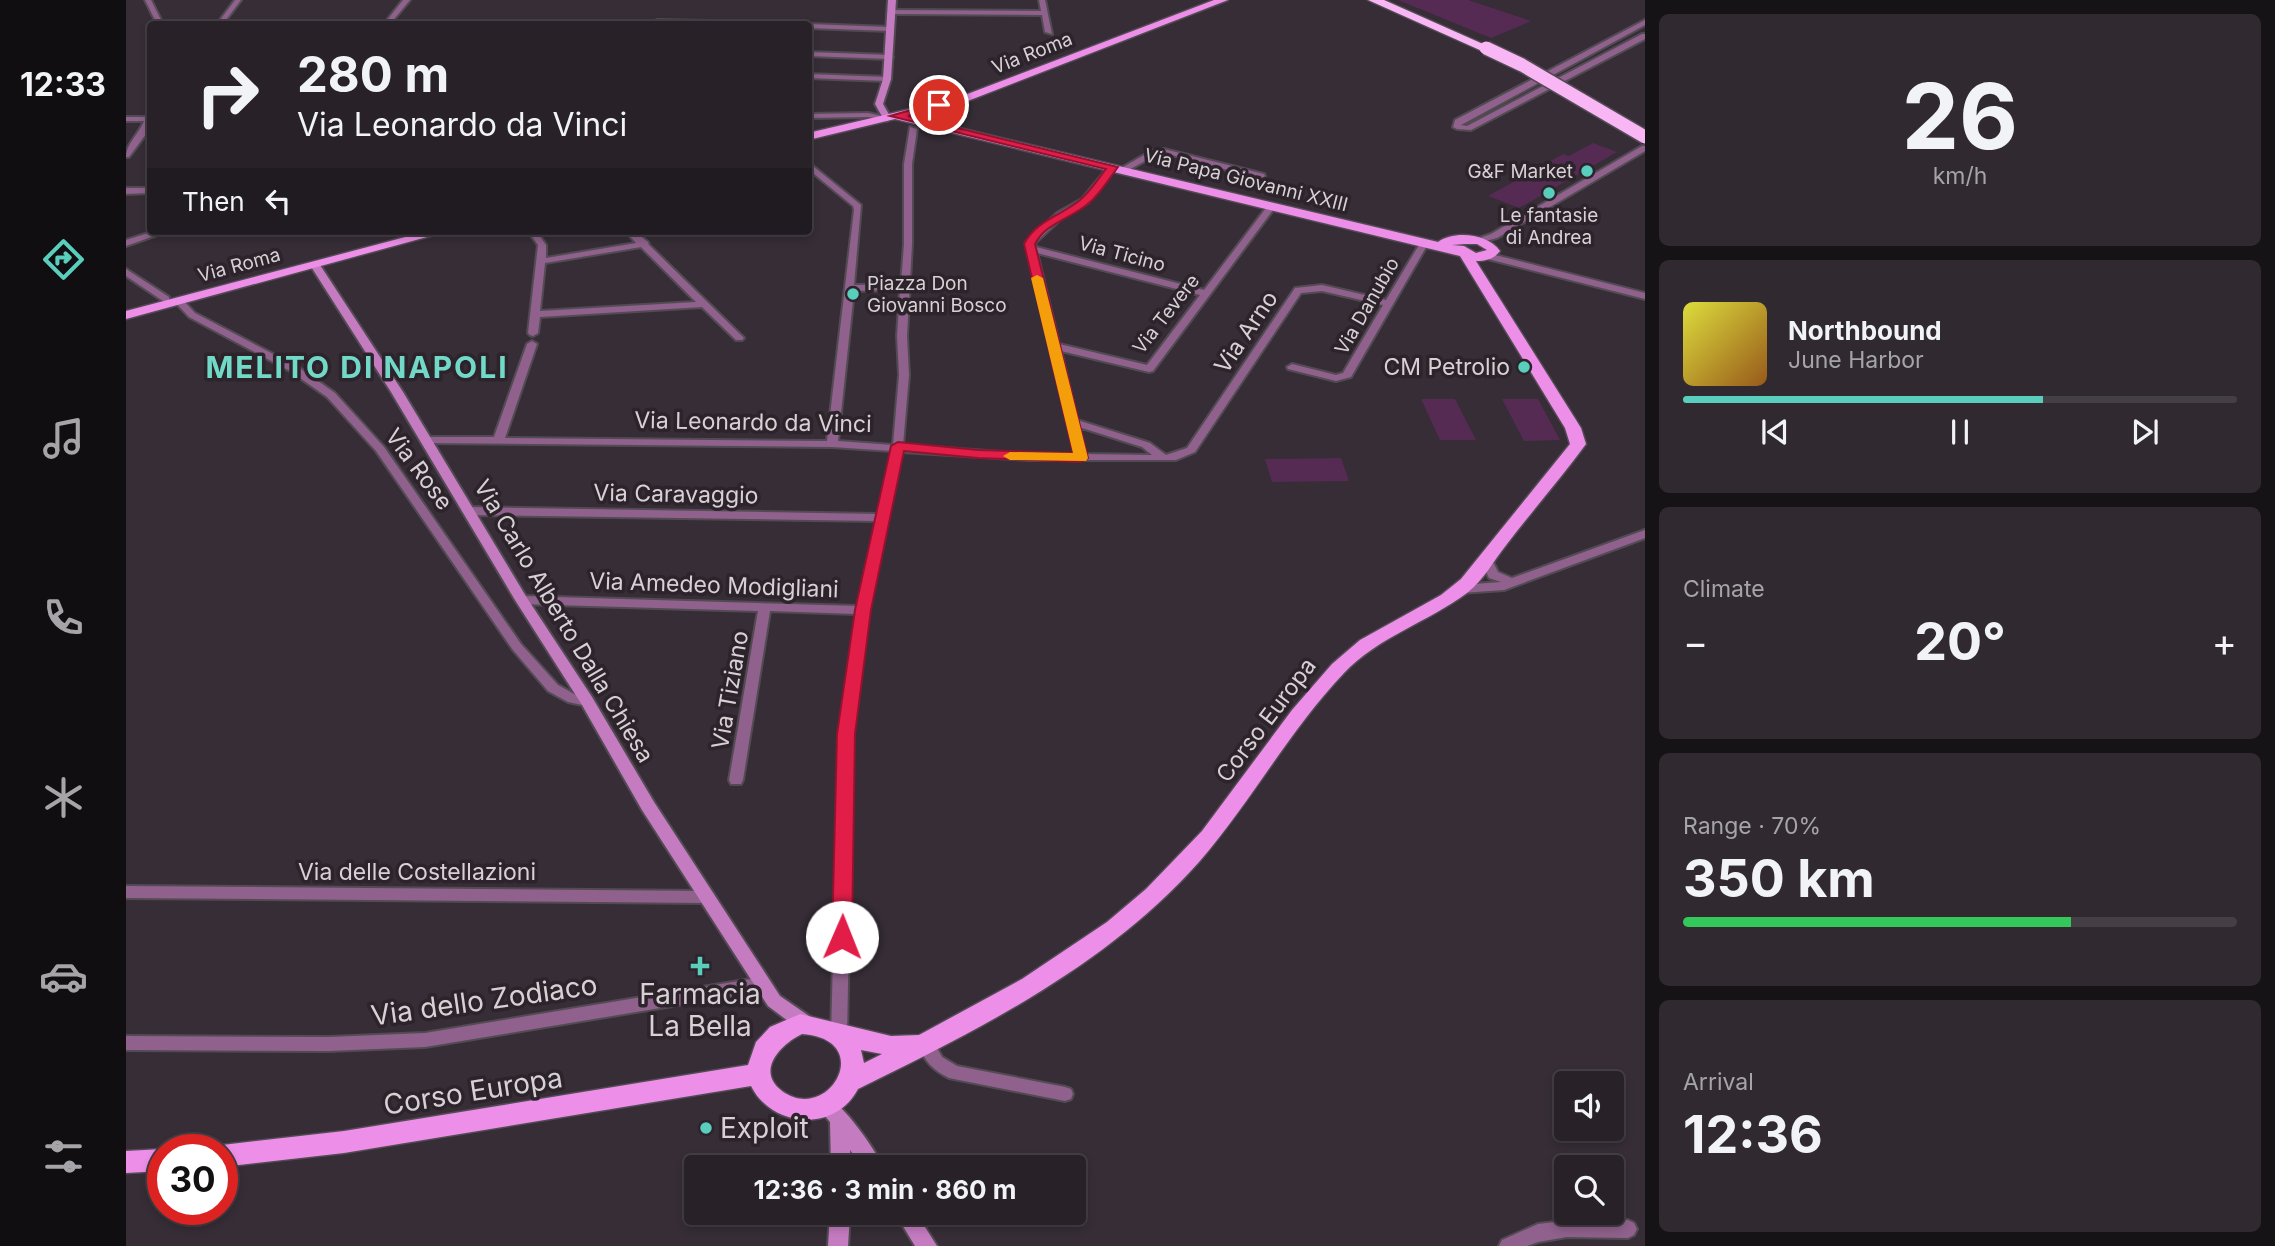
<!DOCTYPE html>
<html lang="en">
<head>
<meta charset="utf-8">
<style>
	body { margin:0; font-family:Inter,sans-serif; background:#302a30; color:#f1f3f6; height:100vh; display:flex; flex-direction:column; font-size:26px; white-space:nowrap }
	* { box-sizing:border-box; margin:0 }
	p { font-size:23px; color:#a5a4a8 }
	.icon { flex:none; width:38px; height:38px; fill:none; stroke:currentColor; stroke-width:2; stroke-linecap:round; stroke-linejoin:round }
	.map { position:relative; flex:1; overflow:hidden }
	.sheet { display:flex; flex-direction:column; gap:14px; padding:14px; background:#161316; width:630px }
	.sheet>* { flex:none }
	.top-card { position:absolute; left:21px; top:21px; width:665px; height:214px; border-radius:7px; box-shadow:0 4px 10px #0003,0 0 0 2px #443f45; background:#282228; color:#f1f3f6; overflow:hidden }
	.controls { position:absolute; left:1428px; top:1071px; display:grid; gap:14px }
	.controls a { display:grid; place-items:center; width:70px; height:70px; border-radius:7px; background:#282228; box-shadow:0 4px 10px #0003,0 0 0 2px #443f45; font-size:35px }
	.speed { position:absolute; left:21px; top:1134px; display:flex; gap:14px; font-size:35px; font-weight:700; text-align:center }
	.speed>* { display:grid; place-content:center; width:91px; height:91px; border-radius:50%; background:#282228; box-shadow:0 4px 10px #0003,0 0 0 2px #443f45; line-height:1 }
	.speed .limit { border:10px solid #d22; background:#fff; color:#111 }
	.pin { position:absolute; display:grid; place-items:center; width:60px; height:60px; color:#fff; margin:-30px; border:4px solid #fff; border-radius:50%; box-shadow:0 2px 7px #0007 }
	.me { position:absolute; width:77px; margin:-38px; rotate:1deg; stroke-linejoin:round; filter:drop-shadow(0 0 5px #0008) }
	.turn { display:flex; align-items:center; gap:24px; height:147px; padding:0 35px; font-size:32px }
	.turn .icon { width:91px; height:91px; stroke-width:2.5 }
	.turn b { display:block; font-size:49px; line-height:60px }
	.then { display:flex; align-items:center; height:66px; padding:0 35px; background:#0003; gap:14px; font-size:26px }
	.big { font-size:52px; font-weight:700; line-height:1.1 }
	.sheet .card { flex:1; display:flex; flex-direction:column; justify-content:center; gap:10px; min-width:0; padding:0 24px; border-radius:10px; background:#302a30 }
	.sheet .dial { align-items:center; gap:0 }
	.dial b { font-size:91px; line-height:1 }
	.song { display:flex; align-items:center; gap:21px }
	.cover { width:84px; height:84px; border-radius:10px; background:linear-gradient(135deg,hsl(60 70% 55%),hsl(30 70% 35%)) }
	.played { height:7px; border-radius:4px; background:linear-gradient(90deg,#5acebd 65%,#443f45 65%) }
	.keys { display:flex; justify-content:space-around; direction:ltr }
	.heat { display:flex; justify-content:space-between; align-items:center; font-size:38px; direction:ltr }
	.charge { height:10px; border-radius:5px; background:linear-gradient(90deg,#34c759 70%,#443f45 0) }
	.trip { position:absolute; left:558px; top:1155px; width:402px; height:70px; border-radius:7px; background:#282228; box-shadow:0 4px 10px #0003,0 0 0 2px #443f45; font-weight:700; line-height:70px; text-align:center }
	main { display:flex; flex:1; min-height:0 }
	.tab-bar { display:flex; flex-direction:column; width:126px; justify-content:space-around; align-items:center; background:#100e10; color:#a5a4a8 }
	.tab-bar .icon { width:49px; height:49px }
	.tab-bar .selected { color:#5acebd }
	.tab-bar b { font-size:32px; color:#f1f3f6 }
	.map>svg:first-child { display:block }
	.green { fill:#552b54 }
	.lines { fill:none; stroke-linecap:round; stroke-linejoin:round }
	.street-casing { stroke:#534b53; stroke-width:4 }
	.secondary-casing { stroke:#534b53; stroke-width:4 }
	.primary-casing { stroke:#534b53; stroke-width:3 }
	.highway-casing { stroke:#534b53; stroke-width:3 }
	.street { fill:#8f618c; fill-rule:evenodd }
	.secondary { fill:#c47bc0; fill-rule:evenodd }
	.primary { fill:#ed8ee8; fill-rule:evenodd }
	.highway { fill:#f9b6f5; fill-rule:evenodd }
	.highway-bridge-casing { stroke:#534b53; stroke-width:16; stroke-linecap:butt }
	.highway-bridge { stroke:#f9b6f5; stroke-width:13 }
	.route { fill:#e11d48; stroke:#92132f; stroke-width:2 }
	.slow { fill:#f59e0b }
	.poi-dot { fill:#5acebd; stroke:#2c232b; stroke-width:2.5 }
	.labels { text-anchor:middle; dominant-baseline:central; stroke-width:7; stroke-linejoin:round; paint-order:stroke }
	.far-street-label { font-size:19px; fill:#d7d1d6; stroke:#2c232b }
	.far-poi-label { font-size:19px; fill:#d7d1d6; stroke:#2c232b; text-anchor:end }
	.street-label { font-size:23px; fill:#d7d1d6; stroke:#2c232b }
	.poi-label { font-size:23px; fill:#d7d1d6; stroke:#2c232b; text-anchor:end }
	.near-poi-label { font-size:28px; fill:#d7d1d6; stroke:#2c232b }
	.near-street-label { font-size:28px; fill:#d7d1d6; stroke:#2c232b }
	.district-label { font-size:30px; font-weight:bold; letter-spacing:2px; fill:#72d9c9; stroke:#2c232b }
</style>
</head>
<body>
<main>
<nav class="tab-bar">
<b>12:33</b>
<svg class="icon selected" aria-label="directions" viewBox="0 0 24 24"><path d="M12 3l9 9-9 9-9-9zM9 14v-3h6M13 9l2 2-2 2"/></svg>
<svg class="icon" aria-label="music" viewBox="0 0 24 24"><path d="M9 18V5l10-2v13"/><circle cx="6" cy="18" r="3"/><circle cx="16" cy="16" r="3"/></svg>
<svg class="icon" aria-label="phone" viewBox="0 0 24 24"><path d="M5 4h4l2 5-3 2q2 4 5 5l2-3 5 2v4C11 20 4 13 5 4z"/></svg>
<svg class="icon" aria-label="climate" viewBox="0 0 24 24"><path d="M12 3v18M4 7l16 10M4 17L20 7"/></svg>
<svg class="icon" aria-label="car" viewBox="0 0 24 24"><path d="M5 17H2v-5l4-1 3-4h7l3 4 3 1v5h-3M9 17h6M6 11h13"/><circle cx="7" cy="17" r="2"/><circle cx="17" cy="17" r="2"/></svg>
<svg class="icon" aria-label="filters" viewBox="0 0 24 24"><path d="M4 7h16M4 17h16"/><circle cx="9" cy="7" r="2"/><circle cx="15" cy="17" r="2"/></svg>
</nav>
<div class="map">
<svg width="1519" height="1246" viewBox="0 0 1519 1246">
	<rect width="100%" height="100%" fill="#362d36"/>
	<!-- green -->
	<g class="green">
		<polygon points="1272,0 1342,0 1405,21 1365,38"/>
		<polygon points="1467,143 1491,152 1393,208 1362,196 1437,154 1443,156"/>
		<polygon points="1295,399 1329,399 1350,440 1314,440"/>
		<polygon points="1376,399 1412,399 1434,440 1398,441"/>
		<polygon points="1215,458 1223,481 1146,482 1139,459"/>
	</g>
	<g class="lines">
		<defs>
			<g id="street">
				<polygon points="19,0 25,0 37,24 31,24"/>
				<polygon points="109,0 115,0 97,24 91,24"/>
				<polygon points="277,0 284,0 264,24 258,24"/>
				<polygon points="913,0 919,0 926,34 919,32 916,15 765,14 762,12 765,10 915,11"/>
				<polygon points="531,20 632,22 636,24 529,23 529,21"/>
				<polygon points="1519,20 1519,25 1335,125 1341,126 1516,34 1519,34 1519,39 1345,130 1331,129 1327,127 1329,120"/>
				<polygon points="680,24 682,24 764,27 768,29 764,31 682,28 682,24"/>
				<polygon points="682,52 763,55 767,57 763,59 682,56"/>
				<polygon points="682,74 761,77 765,79 761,81 682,78"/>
				<polygon points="742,113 765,118 761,120 742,117 682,118 682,114"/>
				<path d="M21 114H24L23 130 3 157H0C0 144 13 134 18 121H0V117H20Z"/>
				<path d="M784 127 791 129 786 164V244L781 336 783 375 777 445 903 454H949L900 242 931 213 956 199 984 165 991 167 962 203 937 217 909 243 910 247 1078 290 1143 204 1150 206 1027 371 1023 372 935 351 951 420 1024 443 1040 455 1061 448 1169 288 1196 285 1260 300 1296 240 1303 242 1225 377 1210 381 1162 369 1161 367 1166 364 1210 375 1217 373 1257 305 1196 291 1175 293 1069 452 1050 460H903L776 452 743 610 727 735 721 1035 719 1040 713 1042 707 1040 705 1035 713 735 730 614 644 611 617 780 615 784H605L603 780 632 611 396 604 390 600 396 596 732 606 750 521 342 515 336 511 342 507 752 514 766 451 706 447 299 443 294 440 299 437H368L401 344 406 341 411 344 379 438 701 441 728 210 727 206 682 169V162L735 205 728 285 775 284 778 244V164ZM911 253 1074 295 1021 365 933 344ZM774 290 771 336 773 375 767 445 712 441 728 291ZM953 427 1016 447 1026 455 959 454Z"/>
				<polygon points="1516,146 1519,146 1519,151 1371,238 1352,243 1348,240 1365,234"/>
				<polygon points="1038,149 1138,174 1139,176 1135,179 1038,153 1030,155 999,172 992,170 1025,151"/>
				<polygon points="0,188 24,188 24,193 0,194"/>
				<polygon points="29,231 42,231 0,246 0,240"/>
				<path d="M402 231H410L420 245V258L510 243 499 231H508L522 242 523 245 618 338 616 340H610L576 307 414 317 412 333 407 336 404 335 402 333 412 245ZM515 247 570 302 414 311 419 263Z"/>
				<polygon points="1361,253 1519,293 1519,299 1358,258 1356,256"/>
				<polygon points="0,269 43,297 43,301 37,301 0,276"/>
				<polygon points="53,298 56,299 69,313 172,367 209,393 258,447 395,644 432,685 450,695 466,698 467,701 466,704 461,706 442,702 422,691 387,650 250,451 201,397 164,371 63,317 48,301"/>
				<polygon points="1519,530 1519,538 1378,590 1335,593 1329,589 1335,585 1375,582 1363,578 1354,559 1356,556 1364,556 1372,572 1386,578"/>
				<polygon points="0,886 582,891 587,893 589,897 587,901 582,903 0,898"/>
				<polygon points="637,977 642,979 645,984 642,989 637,991 299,1047 203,1051 0,1050 0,1036 203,1037 299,1033"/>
				<path d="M800 1037 806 1039 816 1057 831 1066 939 1087 945 1089 947 1094 945 1099 939 1101 823 1078C807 1070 798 1061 792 1044L794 1039Z"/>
				<polygon points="1455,1219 1502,1220 1508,1223 1511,1229 1508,1235 1502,1238 1441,1237 1412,1242 1401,1246 1373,1246 1376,1240 1412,1224"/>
			</g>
			<g id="secondary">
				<polygon points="762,0 770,0 765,79 757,104 765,118 761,121 758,120 749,104 757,79"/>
				<polygon points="189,262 194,265 277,392 401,598 466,697 528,802 654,996 686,1018 689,1024 686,1030 680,1032 674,1030 642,1006 516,810 456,705 389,600 265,392 184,265"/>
				<path d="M699 1096C717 1103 749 1149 757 1167H736L724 1150 725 1167H705L704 1122 690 1105 692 1099Z"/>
				<polygon points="704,1213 724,1213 722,1246 702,1246"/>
				<polygon points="769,1213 790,1213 811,1246 789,1246"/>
			</g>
			<g id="primary">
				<path d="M1088 0H1102L839 102 783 116 1312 242C1329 230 1362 234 1374 251 1368 259 1360 261 1350 261L1455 428 1460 444C1435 478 1407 510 1381 544 1368 560 1358 580 1341 593 1302 622 1252 637 1218 673 1163 731 1125 802 1073 862 982 965 854 1029 732 1089 709 1133 646 1128 625 1086L218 1153 96 1167V1150H87L96 1145 218 1131 622 1065 630 1042 644 1027 674 1014 765 1036 793 1035 896 979 981 922 1020 889 1076 831 1166 710 1206 664 1234 640 1315 595 1335 579 1444 444 1439 428 1334 256 769 119 682 140V133L831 98ZM1339 244H1351L1361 250 1350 253 1338 246 1326 245ZM676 1034C751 1039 703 1125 656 1091 629 1071 655 1044 676 1034ZM735 1050 756 1054 738 1063Z"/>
				<polygon points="302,231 323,231 0,319 0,311"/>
				<polygon points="37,1149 40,1150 37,1150 37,1171 0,1173 0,1151"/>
			</g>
			<polygon id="highway" points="1242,0 1258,0 1366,48 1360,52 1356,51"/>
		</defs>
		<!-- street casing -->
		<use href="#street" class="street-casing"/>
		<!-- secondary casing -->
		<use href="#secondary" class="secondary-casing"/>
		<!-- primary casing -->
		<use href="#primary" class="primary-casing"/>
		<!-- highway casing -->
		<use href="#highway" class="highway-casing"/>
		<!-- street -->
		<use href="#street" class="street"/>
		<!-- secondary -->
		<use href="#secondary" class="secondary"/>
		<!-- primary -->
		<use href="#primary" class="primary"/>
		<!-- highway -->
		<use href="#highway" class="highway"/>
		<defs>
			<polyline id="highway-bridge" points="1360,48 1396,65 1519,137"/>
		</defs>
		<!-- highway-bridge casing -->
		<use href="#highway-bridge" class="highway-bridge-casing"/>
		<!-- highway-bridge -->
		<use href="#highway-bridge" class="highway-bridge"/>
	</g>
	<!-- route -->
	<path class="route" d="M813 102 817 103V107L782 116 992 167C983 179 974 194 963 203 947 218 919 223 909 244L962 458 955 462 852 458 778 451 745 610 729 734 726 937 723 943 716 945 709 943 706 937 711 734 729 610 765 446 772 442 852 450 947 453 898 244C909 221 936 215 954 200 964 192 972 179 980 169L764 116Z"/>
	<!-- slow -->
	<polygon class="slow" points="911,275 917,278 962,458 960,461 884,460 877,456 884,452 947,453 905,278"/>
	<!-- markers -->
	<g class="poi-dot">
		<circle cx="1461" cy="171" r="7"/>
		<circle cx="1423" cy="193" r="7"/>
		<circle cx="727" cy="294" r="7"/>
		<circle cx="1398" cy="367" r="7"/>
		<path d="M570.5 955.5h7v7h7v7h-7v7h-7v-7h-7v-7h7z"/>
		<circle cx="580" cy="1128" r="7"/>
	</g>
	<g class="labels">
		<!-- far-street labels -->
		<g class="far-street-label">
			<text transform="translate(906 53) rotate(-21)">Via Roma</text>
			<text transform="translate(1120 180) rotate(14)">Via Papa Giovanni XXIII</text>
			<text transform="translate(996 254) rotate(15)">Via Ticino</text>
			<text transform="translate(113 265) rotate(-15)">Via Roma</text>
			<text transform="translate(1241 306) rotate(-60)">Via Danubio</text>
			<text transform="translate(1040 314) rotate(-52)">Via Tevere</text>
		</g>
		<!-- far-poi labels -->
		<g class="far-poi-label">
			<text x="1447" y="171">G&amp;F Market</text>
			<text x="1423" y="215" text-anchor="middle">Le fantasie<tspan x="1423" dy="22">di Andrea</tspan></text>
			<text x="741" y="283" text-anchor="start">Piazza Don<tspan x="741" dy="22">Giovanni Bosco</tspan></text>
		</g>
		<!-- street labels -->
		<g class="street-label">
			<text transform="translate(1120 332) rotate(-56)">Via Arno</text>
			<text transform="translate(627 422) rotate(1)">Via Leonardo da Vinci</text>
			<text transform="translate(293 469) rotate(53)">Via Rose</text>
			<text transform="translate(550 494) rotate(1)">Via Caravaggio</text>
			<text transform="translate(588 585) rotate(2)">Via Amedeo Modigliani</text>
			<text transform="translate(438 621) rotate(59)">Via Carlo Alberto Dalla Chiesa</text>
			<text transform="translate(604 690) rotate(-80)">Via Tiziano</text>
			<text transform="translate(1140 720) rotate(-53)">Corso Europa</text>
			<text x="291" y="872">Via delle Costellazioni</text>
		</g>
		<!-- poi labels -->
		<g class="poi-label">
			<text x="1384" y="367">CM Petrolio</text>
		</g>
		<!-- near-poi labels -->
		<g class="near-poi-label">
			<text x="574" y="994">Farmacia<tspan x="574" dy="32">La Bella</tspan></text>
			<text x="594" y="1128" text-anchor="start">Exploit</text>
		</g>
		<!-- near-street labels -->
		<g class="near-street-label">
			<text transform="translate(358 1000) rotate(-8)">Via dello Zodiaco</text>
			<text transform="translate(347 1091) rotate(-9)">Corso Europa</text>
		</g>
		<!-- district labels -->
		<g class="district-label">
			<text x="231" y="367">MELITO DI NAPOLI</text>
		</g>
	</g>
</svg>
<div class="controls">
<a><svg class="icon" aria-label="sound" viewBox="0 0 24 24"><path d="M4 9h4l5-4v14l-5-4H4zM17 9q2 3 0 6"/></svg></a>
<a><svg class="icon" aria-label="search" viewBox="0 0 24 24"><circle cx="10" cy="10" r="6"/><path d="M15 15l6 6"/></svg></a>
</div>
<div class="speed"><div class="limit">30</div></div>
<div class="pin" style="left:813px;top:105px;background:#d93025"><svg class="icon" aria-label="arrive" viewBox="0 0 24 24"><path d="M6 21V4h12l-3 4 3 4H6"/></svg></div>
<svg class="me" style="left:716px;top:937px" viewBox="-20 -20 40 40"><circle r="19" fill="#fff"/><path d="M0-13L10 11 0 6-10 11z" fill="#e11d48"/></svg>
<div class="trip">12:36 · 3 min · 860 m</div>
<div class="top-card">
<div class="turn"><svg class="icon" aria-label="right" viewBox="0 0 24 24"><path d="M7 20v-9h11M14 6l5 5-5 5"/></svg><div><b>280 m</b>Via Leonardo da Vinci</div></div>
<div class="then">Then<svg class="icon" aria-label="left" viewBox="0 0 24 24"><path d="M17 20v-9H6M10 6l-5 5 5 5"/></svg></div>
</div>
</div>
<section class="sheet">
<div class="card dial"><b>26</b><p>km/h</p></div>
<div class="card">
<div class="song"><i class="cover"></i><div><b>Northbound</b><p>June Harbor</p></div></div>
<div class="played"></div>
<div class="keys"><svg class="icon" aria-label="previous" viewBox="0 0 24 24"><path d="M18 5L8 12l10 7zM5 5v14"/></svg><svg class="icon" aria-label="pause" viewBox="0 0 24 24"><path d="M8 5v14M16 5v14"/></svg><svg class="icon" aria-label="next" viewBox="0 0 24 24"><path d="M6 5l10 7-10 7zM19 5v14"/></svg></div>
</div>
<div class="card"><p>Climate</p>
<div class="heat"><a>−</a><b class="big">20°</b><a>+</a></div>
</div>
<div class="card"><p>Range · 70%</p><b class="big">350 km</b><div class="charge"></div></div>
<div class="card"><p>Arrival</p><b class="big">12:36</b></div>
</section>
</main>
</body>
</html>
